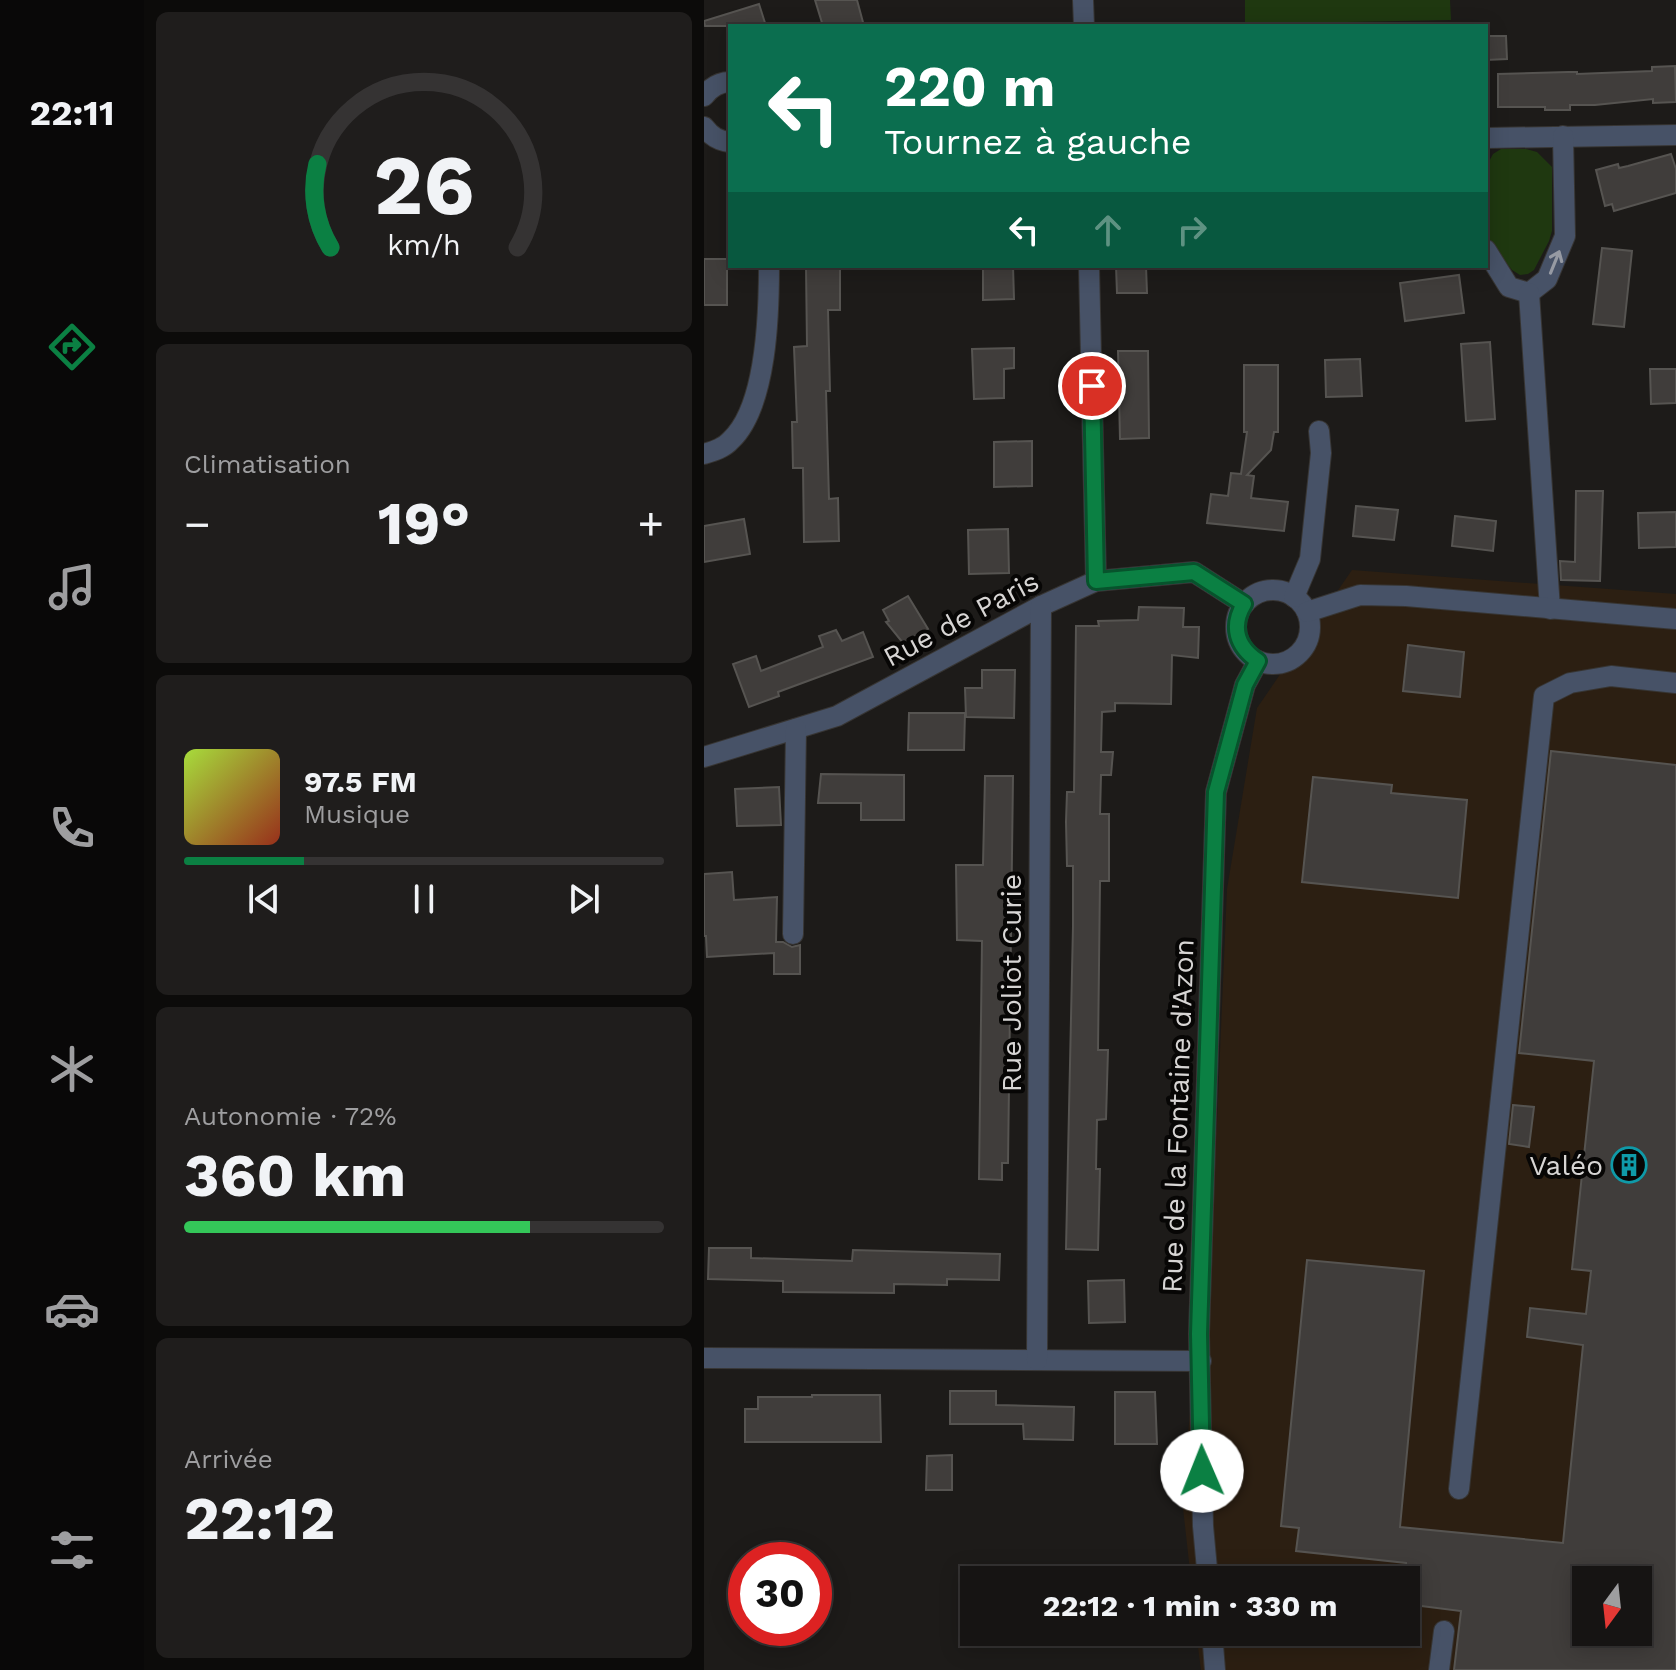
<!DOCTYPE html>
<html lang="fr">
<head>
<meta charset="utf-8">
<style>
	body { margin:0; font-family:"Work Sans",sans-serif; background:#1f1d1c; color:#f1f3f6; height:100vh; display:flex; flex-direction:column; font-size:30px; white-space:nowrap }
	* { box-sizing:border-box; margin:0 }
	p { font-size:26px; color:#9e9ea0 }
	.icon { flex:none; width:44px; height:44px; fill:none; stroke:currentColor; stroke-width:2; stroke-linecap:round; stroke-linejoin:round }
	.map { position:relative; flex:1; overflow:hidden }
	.side { display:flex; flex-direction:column; gap:12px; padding:12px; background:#0c0b0a; width:560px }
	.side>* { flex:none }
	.guide { position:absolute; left:24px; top:24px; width:760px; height:244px; border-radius:0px; box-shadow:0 4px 20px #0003,0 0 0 2px #353333; background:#0b6e4f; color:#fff; overflow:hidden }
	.needle { width:52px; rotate:195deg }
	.fabs { position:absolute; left:868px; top:1566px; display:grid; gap:16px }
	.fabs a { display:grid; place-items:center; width:80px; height:80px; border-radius:0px; background:#161413; box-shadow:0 4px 20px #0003,0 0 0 2px #353333; font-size:40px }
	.speed { position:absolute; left:24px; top:1542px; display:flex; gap:16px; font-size:40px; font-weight:700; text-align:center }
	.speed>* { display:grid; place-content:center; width:104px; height:104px; border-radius:50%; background:#161413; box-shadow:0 4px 20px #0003,0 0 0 2px #353333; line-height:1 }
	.speed .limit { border:12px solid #d22; background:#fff; color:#111 }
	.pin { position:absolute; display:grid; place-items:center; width:68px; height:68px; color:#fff; margin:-34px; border:4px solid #fff; border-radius:50%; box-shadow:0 2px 8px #0007 }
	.me { position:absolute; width:88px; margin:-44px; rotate:359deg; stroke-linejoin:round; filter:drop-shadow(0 0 6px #0008) }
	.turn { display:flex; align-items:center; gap:28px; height:168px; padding:0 24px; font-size:36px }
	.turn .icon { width:104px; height:104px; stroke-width:2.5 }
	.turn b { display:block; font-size:56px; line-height:68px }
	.lanes { display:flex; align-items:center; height:76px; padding:0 24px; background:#0003; justify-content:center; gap:40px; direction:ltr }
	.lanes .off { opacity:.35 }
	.big { font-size:60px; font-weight:700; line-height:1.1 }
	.side .tile { flex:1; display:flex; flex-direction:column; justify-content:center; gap:12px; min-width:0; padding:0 28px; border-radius:12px; background:#1f1d1c }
	.side .dial { align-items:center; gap:0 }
	.dial svg { height:208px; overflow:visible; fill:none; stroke:#353333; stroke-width:7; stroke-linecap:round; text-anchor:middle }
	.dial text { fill:#f1f3f6; stroke:none }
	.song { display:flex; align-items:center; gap:24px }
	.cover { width:96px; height:96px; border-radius:12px; background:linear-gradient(135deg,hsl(80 70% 55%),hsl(10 70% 35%)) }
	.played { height:8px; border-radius:4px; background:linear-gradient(90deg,#0b8043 25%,#353333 25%) }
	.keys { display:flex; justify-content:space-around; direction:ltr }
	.heat { display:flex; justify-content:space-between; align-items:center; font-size:44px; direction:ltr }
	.charge { height:12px; border-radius:6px; background:linear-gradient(90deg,#34c759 72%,#353333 0) }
	.trip { position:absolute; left:256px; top:1566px; width:460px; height:80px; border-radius:0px; background:#161413; box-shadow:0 4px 20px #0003,0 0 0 2px #353333; font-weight:700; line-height:80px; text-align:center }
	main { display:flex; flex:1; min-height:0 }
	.tabs { display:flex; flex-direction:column; width:144px; justify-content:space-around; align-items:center; background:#090808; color:#9e9ea0 }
	.tabs .icon { width:56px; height:56px }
	.tabs .current { color:#0b8043 }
	.tabs b { font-size:36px; color:#f1f3f6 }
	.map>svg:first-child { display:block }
	.industrial { fill:#2c1f12; fill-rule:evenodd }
	.green { fill:#1f3810 }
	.building { fill:#403d3b; stroke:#565451; stroke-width:2; fill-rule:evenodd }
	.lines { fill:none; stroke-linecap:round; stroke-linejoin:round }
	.minor-casing { stroke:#373533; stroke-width:22 }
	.minor { stroke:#475267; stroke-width:20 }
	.oneway { stroke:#969aa3 }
	.route-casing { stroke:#07532c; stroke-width:20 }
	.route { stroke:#0b8043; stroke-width:14 }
	.labels { text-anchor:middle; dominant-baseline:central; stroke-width:8; stroke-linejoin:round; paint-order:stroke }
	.street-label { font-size:28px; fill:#d7d5d4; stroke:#070605 }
	.poi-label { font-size:28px; fill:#d7d5d4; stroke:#070605; text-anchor:end }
</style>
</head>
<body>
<main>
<nav class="tabs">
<b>22:11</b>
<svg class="icon current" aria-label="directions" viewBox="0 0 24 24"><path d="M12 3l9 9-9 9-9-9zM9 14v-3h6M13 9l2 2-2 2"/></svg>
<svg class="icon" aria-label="music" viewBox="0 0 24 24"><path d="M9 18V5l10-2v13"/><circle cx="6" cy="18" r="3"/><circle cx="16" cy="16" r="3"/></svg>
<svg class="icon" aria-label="phone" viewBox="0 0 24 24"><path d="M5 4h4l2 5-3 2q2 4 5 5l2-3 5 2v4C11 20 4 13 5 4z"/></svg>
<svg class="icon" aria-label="climate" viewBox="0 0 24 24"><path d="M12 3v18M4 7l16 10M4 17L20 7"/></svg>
<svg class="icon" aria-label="car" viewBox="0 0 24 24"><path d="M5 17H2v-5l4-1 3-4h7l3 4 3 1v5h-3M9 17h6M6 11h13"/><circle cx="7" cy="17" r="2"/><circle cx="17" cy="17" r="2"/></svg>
<svg class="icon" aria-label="filters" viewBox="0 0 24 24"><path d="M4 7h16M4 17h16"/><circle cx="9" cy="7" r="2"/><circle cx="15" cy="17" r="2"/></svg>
</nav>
<section class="side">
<div class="tile dial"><svg viewBox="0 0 100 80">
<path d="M14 69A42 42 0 1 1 86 69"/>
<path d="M14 69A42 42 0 0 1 9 37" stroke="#0b8043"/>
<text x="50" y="56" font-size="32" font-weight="700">26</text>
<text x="50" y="72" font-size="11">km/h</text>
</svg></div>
<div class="tile"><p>Climatisation</p>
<div class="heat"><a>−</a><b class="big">19°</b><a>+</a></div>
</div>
<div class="tile">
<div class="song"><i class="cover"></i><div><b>97.5 FM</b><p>Musique</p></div></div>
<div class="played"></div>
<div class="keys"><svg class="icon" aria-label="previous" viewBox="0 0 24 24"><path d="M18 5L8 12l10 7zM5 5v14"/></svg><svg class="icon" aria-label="pause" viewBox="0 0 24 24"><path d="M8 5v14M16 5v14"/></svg><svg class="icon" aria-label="next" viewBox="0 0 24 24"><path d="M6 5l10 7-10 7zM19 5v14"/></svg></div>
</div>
<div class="tile"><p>Autonomie · 72%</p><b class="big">360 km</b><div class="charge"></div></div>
<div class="tile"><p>Arrivée</p><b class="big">22:12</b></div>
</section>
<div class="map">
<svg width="972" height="1670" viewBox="0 0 972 1670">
	<rect width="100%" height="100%" fill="#1d1b19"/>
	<!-- industrial -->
	<path class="industrial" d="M648 570 972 594V1670H497L492 1632H702V1580H487L478 1499 513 1122 523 889 553 708ZM882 1580H934V1632H882Z"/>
	<!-- green -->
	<g class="green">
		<polygon points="541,0 746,0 747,20 541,24"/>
		<polygon points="797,149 822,149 833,152 848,167 848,231 845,241 830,270 824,274 816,275 808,270 788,245 782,232 782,167 789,154"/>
	</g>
	<!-- building -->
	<g class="building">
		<polygon points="111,0 153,0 160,26 119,26"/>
		<polygon points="55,4 62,26 1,26 0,21"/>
		<polygon points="782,36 802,36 803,59 782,60"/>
		<polygon points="971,66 972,102 949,103 949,99 891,105 866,105 866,110 841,110 841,107 794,107 794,74 864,72 873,72 873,74 948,71 948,67"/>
		<polygon points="967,154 972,169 972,193 910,211 908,204 901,206 892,170 914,164 915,168 924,166"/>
		<polygon points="898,248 928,251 920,327 889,324"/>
		<rect x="0" y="259" width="23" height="46"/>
		<polygon points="102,266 136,266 136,310 124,310 126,391 122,391 125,499 134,498 135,541 100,542 99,468 89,468 88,422 93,422 90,347 103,346"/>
		<polygon points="279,266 309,266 310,299 279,300"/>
		<polygon points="412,266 442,266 443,293 413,293"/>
		<polygon points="755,275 760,313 701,321 696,283"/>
		<polygon points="786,342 791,419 762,421 757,344"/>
		<polygon points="310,348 310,368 300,369 300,398 270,399 268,349"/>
		<polygon points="414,351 444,351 445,438 416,439"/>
		<polygon points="656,359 658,396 622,397 621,360"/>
		<polygon points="540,365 574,365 574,432 570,432 567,450 543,475 550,476 547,498 584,502 580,531 503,523 507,494 524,496 527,473 537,474 543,432 540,432"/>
		<polygon points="946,369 972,369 972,403 947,404"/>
		<polygon points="328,441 328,486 290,487 290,442"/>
		<polygon points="872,491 899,491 896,581 857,580 856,561 871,562"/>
		<polygon points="652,506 694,510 690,540 649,536"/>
		<polygon points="972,512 972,547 935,548 934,513"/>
		<polygon points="751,516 792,521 789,551 748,546"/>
		<polygon points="40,519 46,554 0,562 0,526"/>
		<polygon points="304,529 305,573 265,574 264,530"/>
		<polygon points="204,596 224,629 199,643 182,622 185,621 179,610"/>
		<polygon points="435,607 480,608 479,627 495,627 494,658 468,655 467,704 411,703 411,711 398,712 397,752 409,752 407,775 397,775 396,814 405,814 405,881 396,881 394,1050 404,1050 402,1119 393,1120 392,1169 396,1169 394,1250 362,1249 369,926 369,866 363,866 362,822 363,792 370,792 372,626 395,626 394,621 434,620"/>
		<polygon points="132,630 138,641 159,632 169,657 74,692 75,696 45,707 29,664 52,656 57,671 119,647 115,636"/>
		<polygon points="704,645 760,652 756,697 699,691"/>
		<polygon points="278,670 311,670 310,718 262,717 261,688 278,688"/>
		<polygon points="205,713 261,713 260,750 204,750"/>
		<path d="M847 751 972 765V1670H750L757 1611 702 1604V1563L592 1551 595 1528 577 1526 603 1260 720 1271 696 1527 859 1543 879 1345 823 1337 826 1308 882 1314 887 1271 868 1269 890 1061 815 1053ZM882 1580H934V1632H882Z"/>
		<polygon points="117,774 200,775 200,820 157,820 157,803 114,803"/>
		<polygon points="281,776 309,776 304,1163 298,1163 298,1180 275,1179 278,941 253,940 252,865 279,865"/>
		<polygon points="609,777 688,785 687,793 763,800 754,898 598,882"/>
		<polygon points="75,787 77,825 33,826 31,789"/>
		<polygon points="28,872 30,900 73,897 72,942 79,942 88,947 96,945 96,974 70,974 70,953 3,957 2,936 0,936 0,874"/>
		<polygon points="809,1105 830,1107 825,1147 805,1144"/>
		<polygon points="5,1248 47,1248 47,1258 148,1261 149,1250 296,1254 295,1280 243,1279 243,1285 190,1284 190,1293 79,1292 79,1281 4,1279"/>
		<polygon points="420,1280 421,1322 385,1323 384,1281"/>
		<polygon points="246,1391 292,1391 292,1405 370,1407 369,1440 320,1439 319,1424 246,1424"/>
		<polygon points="411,1392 451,1392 453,1444 411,1444"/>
		<polygon points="108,1395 176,1395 177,1442 41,1442 41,1409 54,1409 54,1397 108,1397"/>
		<polygon points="248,1455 248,1490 222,1490 223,1456"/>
	</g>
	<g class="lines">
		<defs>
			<g id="minor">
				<polyline points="379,0 380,26"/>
				<path d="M0 96C7 87 15 82 26 82"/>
				<path d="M0 127C7 136 14 141 26 142"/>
				<polyline points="782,138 972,135"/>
				<polyline points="782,250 805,287 825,293 843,279 861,236 859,136"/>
				<polyline points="385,266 392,581"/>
				<polyline points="825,293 846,609"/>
				<path d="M0 454C10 451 20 448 27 440 63 406 65 313 65 266"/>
				<circle cx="569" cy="627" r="37"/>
				<polyline points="590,597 606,559 617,453 615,431"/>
				<polyline points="603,612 656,595 702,596 972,619"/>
				<polyline points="0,757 133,716 337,606 392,581 490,572 540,604"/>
				<polyline points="89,934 92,729"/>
				<polyline points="1,1358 497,1361"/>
				<polyline points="333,1360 337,606"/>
				<polyline points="755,1489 840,696 866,683 907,676 972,683"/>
				<polyline points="504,1580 499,1526 495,1334 512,792 541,685 554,661"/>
				<polyline points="508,1632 511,1670"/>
				<polyline points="735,1670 740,1631"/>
			</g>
		</defs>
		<!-- minor casing -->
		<use href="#minor" class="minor-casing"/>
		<!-- minor -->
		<use href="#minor" class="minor"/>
	</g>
	<!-- one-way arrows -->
	<defs><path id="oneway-shaft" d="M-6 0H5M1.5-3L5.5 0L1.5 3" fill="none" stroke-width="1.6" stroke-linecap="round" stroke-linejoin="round" transform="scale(2)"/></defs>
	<use class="oneway" href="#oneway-shaft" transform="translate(851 262) rotate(-68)"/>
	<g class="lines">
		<defs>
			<path id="route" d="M388 386 392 581 490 572 540 604C527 626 532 646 554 661L541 685 512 792 495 1334 498 1471"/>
		</defs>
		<!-- route casing -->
		<use href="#route" class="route-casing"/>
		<!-- route -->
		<use href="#route" class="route"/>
	</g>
	<!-- icons -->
	<defs>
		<symbol id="building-ring" viewBox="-11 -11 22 22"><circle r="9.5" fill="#070605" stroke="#0f9aa8" stroke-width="1.5"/><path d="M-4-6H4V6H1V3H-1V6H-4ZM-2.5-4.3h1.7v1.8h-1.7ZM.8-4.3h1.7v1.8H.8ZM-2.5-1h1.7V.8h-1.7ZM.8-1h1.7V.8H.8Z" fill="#0f9aa8"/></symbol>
	</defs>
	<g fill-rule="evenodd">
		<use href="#building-ring" x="905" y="1145" width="40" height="40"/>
	</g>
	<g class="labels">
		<!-- street labels -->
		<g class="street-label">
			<text transform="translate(257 619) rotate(-28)">Rue de Paris</text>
			<text transform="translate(307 983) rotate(-90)">Rue Joliot Curie</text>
			<text transform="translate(474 1116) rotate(-88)">Rue de la Fontaine d'Azon</text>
		</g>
		<!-- poi labels -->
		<g class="poi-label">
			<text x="899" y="1165">Valéo</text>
		</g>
	</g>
</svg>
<div class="fabs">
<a><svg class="needle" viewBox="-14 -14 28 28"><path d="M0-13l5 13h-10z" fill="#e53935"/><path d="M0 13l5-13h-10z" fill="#9e9ea0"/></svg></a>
</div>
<div class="speed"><div class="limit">30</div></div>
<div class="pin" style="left:388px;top:386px;background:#d93025"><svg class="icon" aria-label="arrive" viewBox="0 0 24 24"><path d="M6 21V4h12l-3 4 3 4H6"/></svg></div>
<svg class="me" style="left:498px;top:1471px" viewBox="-20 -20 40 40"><circle r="19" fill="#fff"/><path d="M0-13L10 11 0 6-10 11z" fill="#0b8043"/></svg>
<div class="trip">22:12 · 1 min · 330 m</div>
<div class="guide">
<div class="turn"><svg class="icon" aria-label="left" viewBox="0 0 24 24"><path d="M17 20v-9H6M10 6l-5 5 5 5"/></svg><div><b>220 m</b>Tournez à gauche</div></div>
<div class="lanes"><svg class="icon" aria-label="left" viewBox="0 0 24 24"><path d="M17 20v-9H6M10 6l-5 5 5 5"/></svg><svg class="icon off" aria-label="ahead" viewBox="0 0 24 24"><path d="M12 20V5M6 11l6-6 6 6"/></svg><svg class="icon off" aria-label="right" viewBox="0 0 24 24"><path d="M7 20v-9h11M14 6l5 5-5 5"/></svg></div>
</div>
</div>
</main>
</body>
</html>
